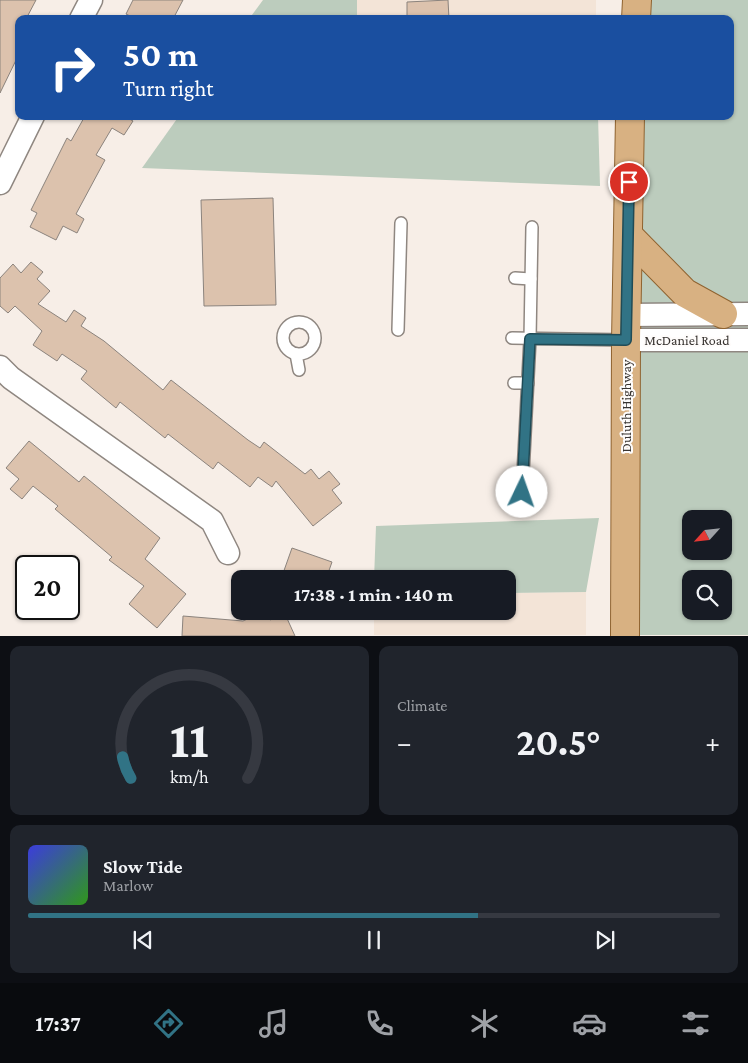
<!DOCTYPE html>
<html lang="en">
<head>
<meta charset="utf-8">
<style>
	body { margin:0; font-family:"Crimson Pro",serif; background:#20242c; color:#f1f3f6; height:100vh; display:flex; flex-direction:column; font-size:19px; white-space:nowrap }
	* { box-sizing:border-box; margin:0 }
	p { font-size:16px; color:#9ea1a6 }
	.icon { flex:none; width:28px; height:28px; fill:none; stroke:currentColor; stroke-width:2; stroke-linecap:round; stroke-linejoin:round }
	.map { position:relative; height:636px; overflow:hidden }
	.sheet { display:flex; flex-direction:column; gap:10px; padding:10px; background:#0d0f14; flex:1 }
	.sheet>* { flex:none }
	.guide { position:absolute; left:15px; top:15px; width:719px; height:105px; border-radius:10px; box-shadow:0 1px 4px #0004; background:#1a4fa0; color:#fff; overflow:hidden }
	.needle { width:32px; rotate:243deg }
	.tools { position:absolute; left:682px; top:510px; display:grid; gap:10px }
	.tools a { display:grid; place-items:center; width:50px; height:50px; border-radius:10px; background:#171b24; box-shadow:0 1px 4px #0004; font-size:25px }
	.speed { position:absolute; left:15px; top:555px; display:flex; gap:10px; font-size:25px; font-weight:700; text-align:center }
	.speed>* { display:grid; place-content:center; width:65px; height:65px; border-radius:50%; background:#171b24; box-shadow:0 1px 4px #0004; line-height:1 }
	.speed .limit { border:2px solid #111; border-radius:8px; background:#fff; color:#111 }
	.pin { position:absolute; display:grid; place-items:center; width:42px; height:42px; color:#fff; margin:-21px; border:2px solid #fff; border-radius:50%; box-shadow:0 1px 5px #0007 }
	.me { position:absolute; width:55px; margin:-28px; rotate:3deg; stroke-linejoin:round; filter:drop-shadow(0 0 4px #0008) }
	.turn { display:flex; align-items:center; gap:18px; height:105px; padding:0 25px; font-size:22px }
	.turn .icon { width:65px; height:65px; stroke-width:2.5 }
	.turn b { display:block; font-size:35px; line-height:42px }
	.big { font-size:38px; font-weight:700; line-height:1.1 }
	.sheet .tile { flex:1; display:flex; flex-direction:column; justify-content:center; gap:8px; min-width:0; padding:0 18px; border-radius:10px; background:#20242c }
	.sheet .dial { align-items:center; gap:0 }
	.dial svg { height:130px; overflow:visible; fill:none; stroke:#363941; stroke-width:7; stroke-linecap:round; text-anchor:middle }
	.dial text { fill:#f1f3f6; stroke:none }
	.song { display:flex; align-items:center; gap:15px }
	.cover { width:60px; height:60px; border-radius:8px; background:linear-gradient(135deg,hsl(240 70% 55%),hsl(110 70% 35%)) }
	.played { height:5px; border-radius:2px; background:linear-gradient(90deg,#317385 65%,#363941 65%) }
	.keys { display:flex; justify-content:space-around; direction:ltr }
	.heat { display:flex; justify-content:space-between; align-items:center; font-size:28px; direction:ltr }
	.sheet .tiles { flex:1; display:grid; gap:10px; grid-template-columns:1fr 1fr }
	.tile:last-child { grid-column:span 2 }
	.trip { position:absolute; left:231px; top:570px; width:285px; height:50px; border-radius:10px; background:#171b24; box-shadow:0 1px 4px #0004; font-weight:700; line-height:50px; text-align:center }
	.tab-bar { display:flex; height:80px; justify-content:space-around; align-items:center; background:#090b0e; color:#9ea1a6 }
	.tab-bar .icon { width:35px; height:35px }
	.tab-bar .on { color:#317385 }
	.tab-bar b { font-size:22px; color:#f1f3f6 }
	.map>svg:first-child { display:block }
	.built { fill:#f3e4d7 }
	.green { fill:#bcccbd; fill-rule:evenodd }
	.building { fill:#dcc2ad; stroke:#8b837d }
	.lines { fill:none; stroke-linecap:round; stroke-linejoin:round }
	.lane-casing { stroke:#8f8781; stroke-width:14 }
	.street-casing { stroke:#8f8781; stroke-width:25 }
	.primary-casing { stroke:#8f6330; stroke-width:30 }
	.lane { stroke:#fff; stroke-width:11 }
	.street { stroke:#fff; stroke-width:22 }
	.primary { stroke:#d8b182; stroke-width:28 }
	.route-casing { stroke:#204b56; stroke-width:12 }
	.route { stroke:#317385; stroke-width:9 }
	.labels { text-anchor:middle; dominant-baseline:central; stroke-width:4; stroke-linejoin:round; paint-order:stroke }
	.street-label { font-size:14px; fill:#383431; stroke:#fefcfb }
</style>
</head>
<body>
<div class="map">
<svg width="748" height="636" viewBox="0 0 748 636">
	<rect width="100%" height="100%" fill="#f7eee7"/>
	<!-- built -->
	<g class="built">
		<rect x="357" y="0" width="239" height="19"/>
		<polygon points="586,592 586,635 374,635 374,611 508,611 508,593"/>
	</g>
	<!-- green -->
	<g class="green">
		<polygon points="263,0 357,0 357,19 249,19"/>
		<path d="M639 0H748V635H627L636 116H730V19H638ZM691 519H724V551H691ZM691 579H724V611H691Z"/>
		<polygon points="179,116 598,116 600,186 142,168"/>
		<polygon points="599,518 586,592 508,593 508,579 374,579 376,526"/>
	</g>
	<!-- building -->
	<g class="building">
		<polygon points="0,0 36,0 26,19 19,19 19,54 0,93"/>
		<polygon points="133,0 183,0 173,19 136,19 126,14"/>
		<polygon points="448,0 449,19 407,19 407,2"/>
		<polygon points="85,116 124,116 133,121 124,135 112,128 96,155 105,160 76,214 84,219 77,233 63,226 56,240 30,227 37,213 31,210 67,138 71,141"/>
		<polygon points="273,198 276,305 204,306 201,200"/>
		<polygon points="31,262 43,272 37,279 50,291 38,304 66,322 74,310 86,318 81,326 104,341 163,390 171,380 248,440 260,448 264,442 305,474 311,469 319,479 329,471 340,484 332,490 342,503 313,526 276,481 272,487 258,477 250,487 218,462 213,469 168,434 165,438 120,402 116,408 81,379 87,371 62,354 57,361 33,345 42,331 15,306 8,313 0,306 0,278 13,264 21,273"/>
		<polygon points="29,441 79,482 84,476 160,538 145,559 186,594 157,628 129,604 144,586 109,560 112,557 55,509 58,506 33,486 22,499 10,489 19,479 6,468"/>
		<polygon points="292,548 332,562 326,579 281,579"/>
		<polygon points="265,611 270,620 285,614 295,636 182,636 183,616 243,621"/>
	</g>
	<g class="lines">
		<defs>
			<g id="lane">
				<polyline points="515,278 531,279"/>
				<circle cx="299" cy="338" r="16"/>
				<polyline points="398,330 401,223"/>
				<polyline points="512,338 626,340"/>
				<polyline points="296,354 299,370"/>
				<polyline points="514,383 528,383"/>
				<polyline points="522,493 530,339 532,227"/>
			</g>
			<g id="street">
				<polyline points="81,19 91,0"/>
				<polyline points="0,183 33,116"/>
				<polyline points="626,315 748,314"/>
				<polyline points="626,340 748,340"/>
				<polyline points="0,367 11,378 212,521 228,553"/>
			</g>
			<g id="primary">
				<polyline points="636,19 637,0"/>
				<polyline points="628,235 685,293 723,314"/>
				<polyline points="625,636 626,340 630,116"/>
			</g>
		</defs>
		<!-- lane casing -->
		<use href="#lane" class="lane-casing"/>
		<!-- street casing -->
		<use href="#street" class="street-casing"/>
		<!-- primary casing -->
		<use href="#primary" class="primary-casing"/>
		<!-- lane -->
		<use href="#lane" class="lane"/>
		<!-- street -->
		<use href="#street" class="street"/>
		<!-- primary -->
		<use href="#primary" class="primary"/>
	</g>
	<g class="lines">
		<defs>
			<polyline id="route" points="522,492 530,339 626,340 629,182"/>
		</defs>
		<!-- route casing -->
		<use href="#route" class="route-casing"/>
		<!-- route -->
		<use href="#route" class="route"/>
	</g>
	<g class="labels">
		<!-- street labels -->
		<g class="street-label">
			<text x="687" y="340">McDaniel Road</text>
			<text transform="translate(626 406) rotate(-90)">Duluth Highway</text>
		</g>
	</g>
</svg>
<div class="tools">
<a><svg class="needle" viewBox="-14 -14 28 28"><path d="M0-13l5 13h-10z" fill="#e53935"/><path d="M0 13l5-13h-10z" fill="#9ea1a6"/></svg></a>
<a><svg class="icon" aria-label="search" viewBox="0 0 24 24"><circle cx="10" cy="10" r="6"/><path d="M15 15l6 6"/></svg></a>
</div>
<div class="speed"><div class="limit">20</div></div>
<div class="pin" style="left:629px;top:182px;background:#d93025"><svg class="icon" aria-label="arrive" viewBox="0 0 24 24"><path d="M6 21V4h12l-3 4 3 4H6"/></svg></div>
<svg class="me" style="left:522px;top:492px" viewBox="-20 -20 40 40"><circle r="19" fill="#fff"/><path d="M0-13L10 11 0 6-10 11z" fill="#317385"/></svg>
<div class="trip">17:38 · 1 min · 140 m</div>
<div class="guide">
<div class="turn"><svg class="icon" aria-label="right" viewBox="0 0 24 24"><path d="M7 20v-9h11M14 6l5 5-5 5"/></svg><div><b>50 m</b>Turn right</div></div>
</div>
</div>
<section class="sheet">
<div class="tiles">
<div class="tile dial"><svg viewBox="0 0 100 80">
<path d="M14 69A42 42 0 1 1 86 69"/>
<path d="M14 69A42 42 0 0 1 9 56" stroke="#317385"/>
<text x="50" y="56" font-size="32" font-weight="700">11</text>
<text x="50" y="72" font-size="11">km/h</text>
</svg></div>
<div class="tile"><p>Climate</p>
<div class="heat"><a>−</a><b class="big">20.5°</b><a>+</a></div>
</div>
<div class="tile">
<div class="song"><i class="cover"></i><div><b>Slow Tide</b><p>Marlow</p></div></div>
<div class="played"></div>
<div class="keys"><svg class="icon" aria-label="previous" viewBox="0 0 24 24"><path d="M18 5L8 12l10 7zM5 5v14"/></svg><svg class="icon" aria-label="pause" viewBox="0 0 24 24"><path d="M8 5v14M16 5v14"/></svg><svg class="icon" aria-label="next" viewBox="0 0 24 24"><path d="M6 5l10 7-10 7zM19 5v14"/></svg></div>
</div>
</div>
</section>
<nav class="tab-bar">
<b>17:37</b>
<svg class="icon on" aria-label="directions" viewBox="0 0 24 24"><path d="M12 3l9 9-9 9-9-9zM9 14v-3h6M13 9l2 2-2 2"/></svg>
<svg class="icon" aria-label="music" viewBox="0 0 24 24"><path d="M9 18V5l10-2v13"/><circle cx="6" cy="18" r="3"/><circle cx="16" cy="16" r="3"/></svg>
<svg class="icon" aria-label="phone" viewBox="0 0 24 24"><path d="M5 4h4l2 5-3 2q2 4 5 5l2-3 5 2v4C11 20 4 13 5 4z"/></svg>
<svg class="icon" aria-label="climate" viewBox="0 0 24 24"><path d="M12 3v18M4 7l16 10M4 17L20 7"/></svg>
<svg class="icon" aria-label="car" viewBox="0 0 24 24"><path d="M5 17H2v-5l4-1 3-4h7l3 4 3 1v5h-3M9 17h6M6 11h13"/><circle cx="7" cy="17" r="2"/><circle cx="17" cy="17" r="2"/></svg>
<svg class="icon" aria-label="filters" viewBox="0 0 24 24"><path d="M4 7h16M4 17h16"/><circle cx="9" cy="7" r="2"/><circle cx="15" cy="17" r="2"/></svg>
</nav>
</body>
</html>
